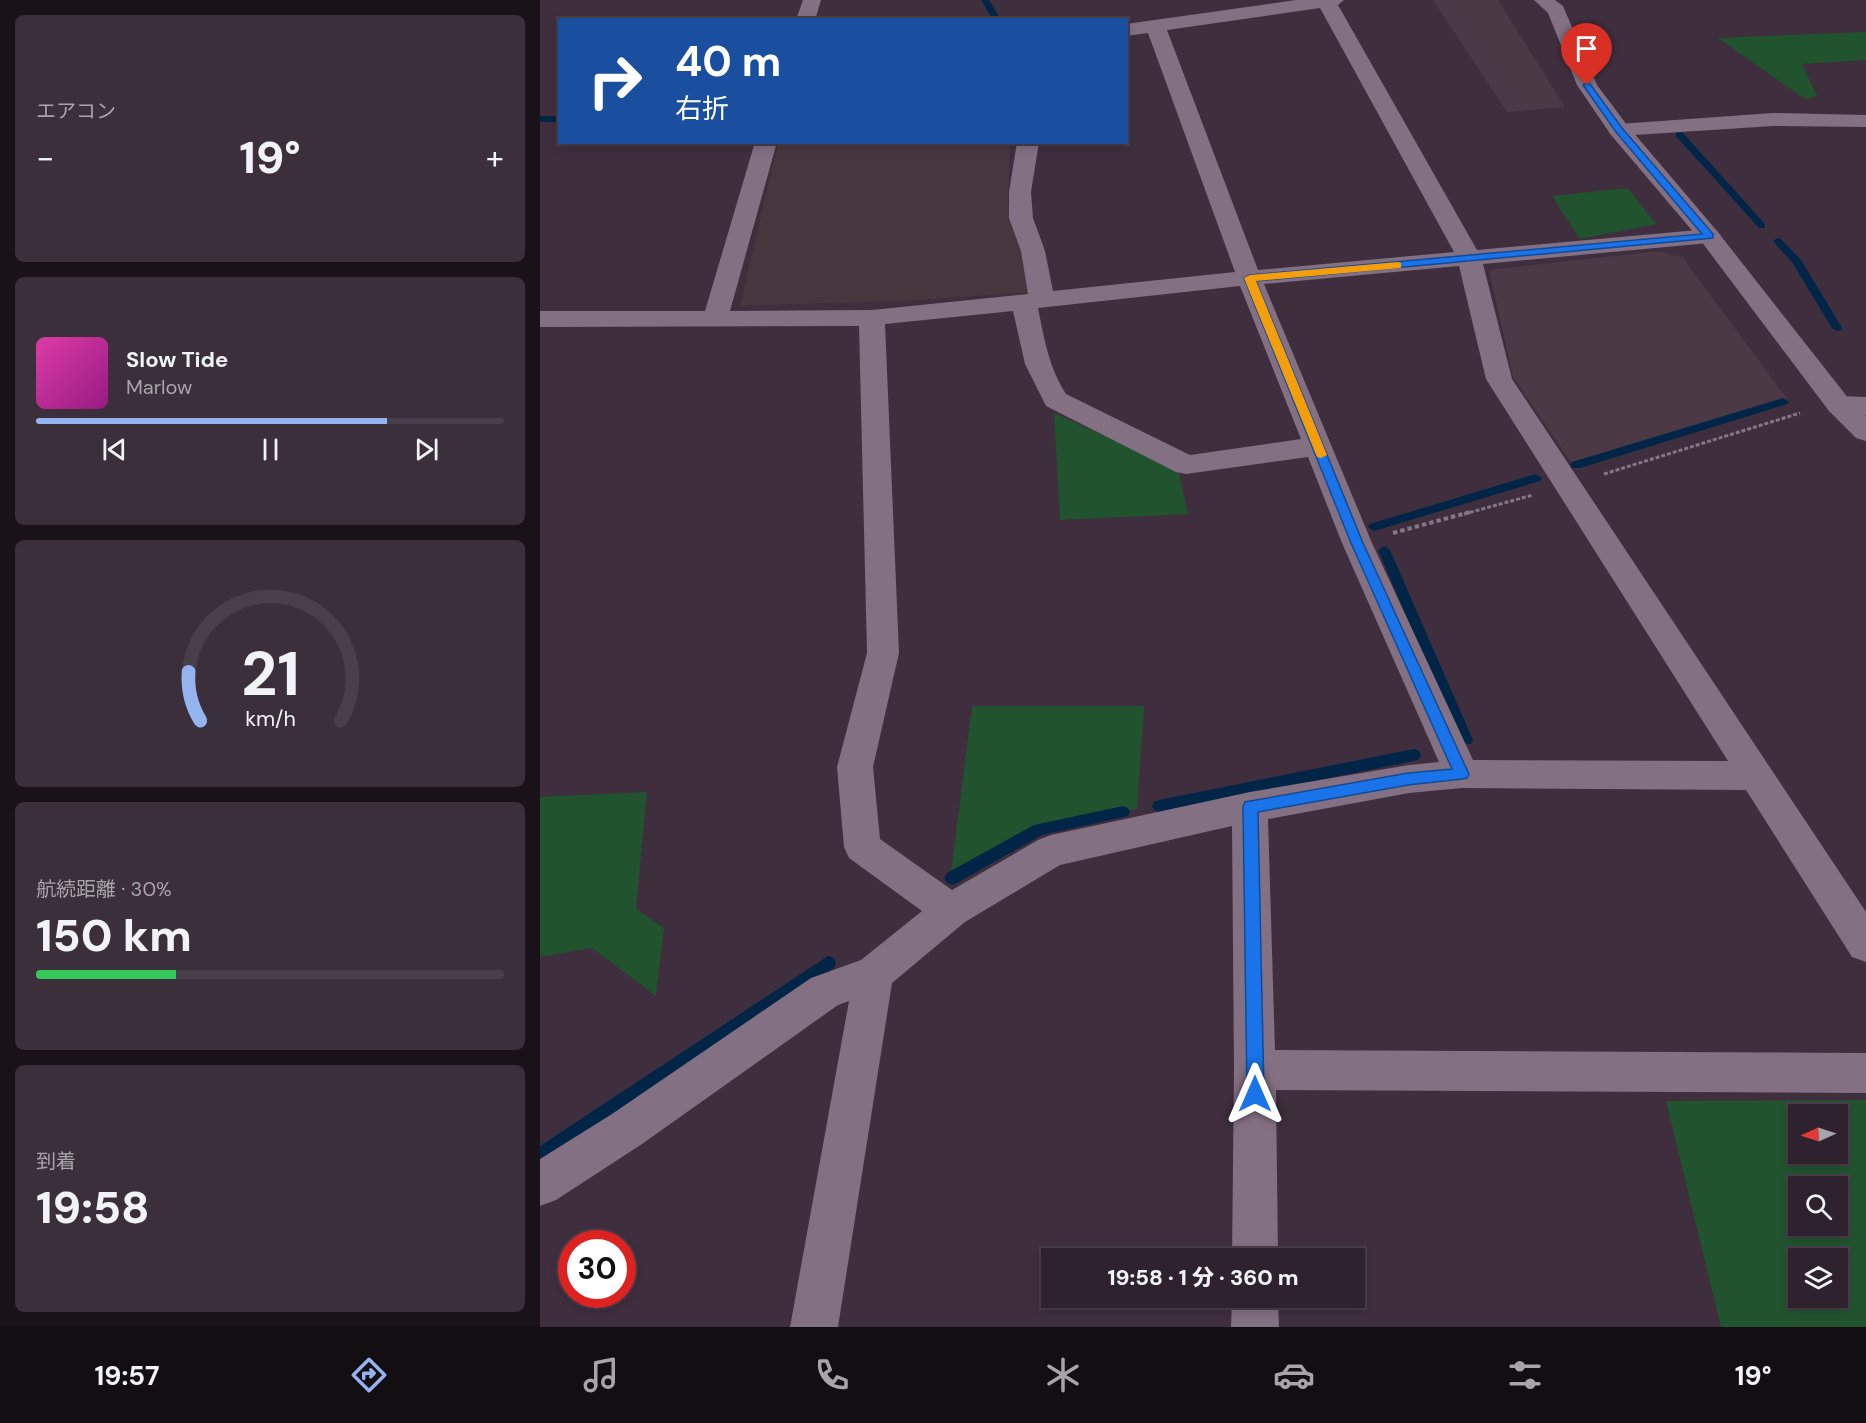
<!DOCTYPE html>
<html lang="ja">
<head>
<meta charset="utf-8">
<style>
	body { margin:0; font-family:"DM Sans","Noto Sans JP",sans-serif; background:#3a2f3a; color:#f1f3f6; height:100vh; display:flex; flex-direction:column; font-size:22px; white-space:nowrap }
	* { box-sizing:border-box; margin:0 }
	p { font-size:20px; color:#a7a4aa }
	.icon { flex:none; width:33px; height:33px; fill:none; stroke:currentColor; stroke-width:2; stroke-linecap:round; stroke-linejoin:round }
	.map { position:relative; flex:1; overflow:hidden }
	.sheet { display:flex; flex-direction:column; gap:15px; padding:15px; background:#191319; width:540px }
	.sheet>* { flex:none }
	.top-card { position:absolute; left:18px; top:18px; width:570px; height:126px; border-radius:0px; box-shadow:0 3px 9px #0003,0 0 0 2px #493f4a; background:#1a4fa0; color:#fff; overflow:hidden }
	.needle { width:39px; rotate:267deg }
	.controls { position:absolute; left:1248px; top:1104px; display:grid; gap:12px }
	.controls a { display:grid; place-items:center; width:60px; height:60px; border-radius:0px; background:#2e222e; box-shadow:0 3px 9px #0003,0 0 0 2px #493f4a; font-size:30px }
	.speed { position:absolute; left:18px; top:1230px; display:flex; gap:12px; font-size:30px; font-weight:700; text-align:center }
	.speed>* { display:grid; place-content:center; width:78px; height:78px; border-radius:50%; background:#2e222e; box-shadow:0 3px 9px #0003,0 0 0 2px #493f4a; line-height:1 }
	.speed .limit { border:9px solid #d22; background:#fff; color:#111 }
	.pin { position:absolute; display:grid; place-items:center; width:51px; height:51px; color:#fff; margin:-62px -26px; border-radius:50% 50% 50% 0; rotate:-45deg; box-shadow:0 0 6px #0007 }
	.pin .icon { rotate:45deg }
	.me { position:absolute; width:66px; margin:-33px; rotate:0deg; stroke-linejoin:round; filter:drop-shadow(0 0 4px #0008) }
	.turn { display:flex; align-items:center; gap:21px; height:126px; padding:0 18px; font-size:27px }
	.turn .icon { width:78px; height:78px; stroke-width:2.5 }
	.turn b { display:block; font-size:42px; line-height:51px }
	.big { font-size:45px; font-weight:800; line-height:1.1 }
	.sheet .tile { flex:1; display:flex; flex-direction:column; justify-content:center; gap:9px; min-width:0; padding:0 21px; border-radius:9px; background:#3a2f3a }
	.sheet .dial { align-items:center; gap:0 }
	.dial svg { height:156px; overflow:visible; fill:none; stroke:#493f4a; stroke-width:7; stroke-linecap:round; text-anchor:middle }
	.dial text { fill:#f1f3f6; stroke:none }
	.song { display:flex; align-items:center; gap:18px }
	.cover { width:72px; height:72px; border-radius:9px; background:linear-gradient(135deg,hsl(320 70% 55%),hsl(310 70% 35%)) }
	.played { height:6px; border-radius:3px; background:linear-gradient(90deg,#95b2f1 75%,#493f4a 75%) }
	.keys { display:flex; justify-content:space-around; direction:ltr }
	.heat { display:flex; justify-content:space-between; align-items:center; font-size:33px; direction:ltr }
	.charge { height:9px; border-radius:4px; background:linear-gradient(90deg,#34c759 30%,#493f4a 0) }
	.trip { position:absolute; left:501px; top:1248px; width:324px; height:60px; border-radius:0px; background:#2e222e; box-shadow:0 3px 9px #0003,0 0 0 2px #493f4a; font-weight:800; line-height:60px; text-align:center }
	.dock { display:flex; height:96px; justify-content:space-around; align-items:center; background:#120e12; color:#a7a4aa }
	.dock .icon { width:42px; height:42px }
	.dock .selected { color:#95b2f1 }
	.dock b { font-size:27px; color:#f1f3f6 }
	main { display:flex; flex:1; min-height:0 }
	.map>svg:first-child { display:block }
	.commercial { fill:#4b3a45 }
	.industrial { fill:#48363f }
	.green { fill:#21532f; fill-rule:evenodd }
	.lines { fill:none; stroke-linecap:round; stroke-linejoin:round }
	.stream { fill:#012547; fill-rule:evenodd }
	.path-far1 { stroke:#847684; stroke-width:3; stroke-dasharray:4 2; stroke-linecap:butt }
	.path { stroke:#847684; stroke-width:4; stroke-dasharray:4.5 3; stroke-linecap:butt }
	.minor { fill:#837083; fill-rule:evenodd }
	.tertiary { fill:#837083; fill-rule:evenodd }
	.route { fill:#1a73e8; stroke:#114b97; stroke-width:1.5 }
	.slow { fill:#f59e0b }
</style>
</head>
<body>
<main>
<section class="sheet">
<div class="tile"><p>エアコン</p>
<div class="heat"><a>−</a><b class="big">19°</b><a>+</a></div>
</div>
<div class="tile">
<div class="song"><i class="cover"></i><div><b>Slow Tide</b><p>Marlow</p></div></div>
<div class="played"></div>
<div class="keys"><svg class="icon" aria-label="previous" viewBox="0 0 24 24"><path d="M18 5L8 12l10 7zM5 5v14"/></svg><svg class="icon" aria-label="pause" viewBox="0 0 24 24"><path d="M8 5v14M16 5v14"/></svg><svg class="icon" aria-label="next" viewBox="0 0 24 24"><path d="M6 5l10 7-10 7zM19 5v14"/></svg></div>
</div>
<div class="tile dial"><svg viewBox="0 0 100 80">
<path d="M14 69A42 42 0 1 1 86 69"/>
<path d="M14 69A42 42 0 0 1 8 44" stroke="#95b2f1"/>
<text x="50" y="56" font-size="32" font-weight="700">21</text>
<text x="50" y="72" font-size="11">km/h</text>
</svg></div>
<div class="tile"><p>航続距離 · 30%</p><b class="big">150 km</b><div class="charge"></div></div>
<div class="tile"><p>到着</p><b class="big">19:58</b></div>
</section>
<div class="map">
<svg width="1326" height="1327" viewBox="0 0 1326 1327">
	<rect width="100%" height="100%" fill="#3e2e3e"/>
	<!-- commercial -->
	<g class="commercial">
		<polygon points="893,0 958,0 1025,107 967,112"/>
		<polygon points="1119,251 1143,258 1247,399 1033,465 973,377 949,270"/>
	</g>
	<!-- industrial -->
	<polygon class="industrial" points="238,143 470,143 468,202 494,292 364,301 200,306"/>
	<!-- green -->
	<g class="green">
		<polygon points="1326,32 1326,60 1262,64 1277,96 1265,99 1178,38"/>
		<polygon points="1088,188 1116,224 1040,239 1012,196"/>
		<polygon points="514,413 638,469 648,514 520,520"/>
		<polygon points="432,706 604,706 597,809 495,827 411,873"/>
		<polygon points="107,792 96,909 124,928 116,996 52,948 0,957 0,797"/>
		<path d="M1326 1100V1327H1181L1126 1101ZM1298 1114V1154H1258V1114ZM1298 1186V1226H1258V1186ZM1298 1258V1298H1258V1258Z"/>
	</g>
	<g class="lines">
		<!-- stream -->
		<g class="stream">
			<polygon points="441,0 449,0 461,20 453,20"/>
			<rect x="0" y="116" width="20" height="6"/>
			<polygon points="1136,132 1142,132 1225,224 1225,228 1219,228 1136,136"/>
			<polygon points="1238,238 1241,239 1261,260 1302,328 1301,330 1297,331 1292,328 1252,262 1233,241"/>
			<polygon points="1243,398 1249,402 1247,404 1040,468 1032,468 1030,465 1032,462"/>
			<polygon points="996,474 1002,478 1000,481 834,531 828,527 830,524"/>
			<polygon points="844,546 850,550 933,740 931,744 921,744 919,740 838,550"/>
			<polygon points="874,749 879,751 881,755 879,759 874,761 619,812 614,810 612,806 614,802 619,800"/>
			<polygon points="583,806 588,808 590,812 588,816 502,835 417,883 412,885 407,883 404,878 407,873 494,825"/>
			<polygon points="288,956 294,958 296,963 294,968 0,1166 0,1146"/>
		</g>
		<!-- path-far1 -->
		<g class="path-far1">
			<polyline points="1064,474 1260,413"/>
			<polyline points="924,514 993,495"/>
		</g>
		<!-- path -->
		<polyline class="path" points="853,533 930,512"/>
		<!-- minor -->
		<g class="minor">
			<polygon points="263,0 281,0 275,20 256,20"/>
			<path d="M756 0H804L798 5 937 250 1169 229 1177 231 1181 236 1177 241 1169 243 943 264 972 379 1326 912V962L1312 957 1206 790 922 788 869 793 728 819 735 1050 1326 1053V1093L736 1090 738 1258H692L694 1070 692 826 520 865 425 922 352 983 298 1327H250L309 1001 298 1005 102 1144 16 1200 0 1206V1159L72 1114 271 978 321 960 382 911 309 858 304 847 297 767 327 653 319 326 0 327V311H165L215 142H237L190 311 332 310 488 294 481 251 469 218V192L477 142H499L491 192 493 218 505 251 513 291 695 272 608 33 586 36V24ZM780 8 914 252 718 270 627 30ZM919 266 946 379 1188 761 933 760 832 543 724 284ZM700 286 761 439 650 455 526 394C509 368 504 338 498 308ZM473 311 485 364 506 406 636 472 646 474 768 457 802 543 899 762 869 765 710 792 511 835 498 840 412 890 340 839 333 767 359 653 345 324Z"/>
			<polygon points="1233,113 1326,115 1326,127 1233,126 1079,136 1071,135 1068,130 1071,125 1079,124"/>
			<polygon points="1299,396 1326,397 1326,415 1289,411 1285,405 1289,399"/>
			<polygon points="692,1298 738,1298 739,1327 691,1327"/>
		</g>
		<!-- tertiary -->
		<polygon class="tertiary" points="994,0 1015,0 1023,6 1057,85 1087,125 1177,231 1309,399 1326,416 1326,441 1316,438 1289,411 1161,241 1071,135 1037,85 1008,13"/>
	</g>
	<!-- route -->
	<polygon class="route" points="1044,84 1050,84 1082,128 1173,234 1173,238 716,281 823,543 929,774 927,778 922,779 868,785 718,812 724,1094 722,1099 715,1102 709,1099 707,1094 703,807 705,802 868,773 912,769 811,543 704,278 710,275 1162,234 1076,132 1043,85"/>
	<!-- slow -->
	<polygon class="slow" points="858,262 861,263 861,268 716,281 787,455 781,458 777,457 704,278 710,275"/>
</svg>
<div class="controls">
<a><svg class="needle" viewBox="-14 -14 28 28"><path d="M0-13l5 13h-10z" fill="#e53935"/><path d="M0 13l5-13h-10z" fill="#a7a4aa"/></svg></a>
<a><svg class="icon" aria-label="search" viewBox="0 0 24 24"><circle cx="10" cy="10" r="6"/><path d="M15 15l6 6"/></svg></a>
<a><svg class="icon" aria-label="layers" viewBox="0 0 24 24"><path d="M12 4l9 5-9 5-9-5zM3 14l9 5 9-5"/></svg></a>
</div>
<div class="speed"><div class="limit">30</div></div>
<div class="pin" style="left:1047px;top:85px;background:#d93025"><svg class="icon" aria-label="arrive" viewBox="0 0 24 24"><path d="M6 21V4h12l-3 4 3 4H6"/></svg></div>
<svg class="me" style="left:715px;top:1094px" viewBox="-20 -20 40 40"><path d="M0-17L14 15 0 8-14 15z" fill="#1a73e8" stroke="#fff" stroke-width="4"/></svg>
<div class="trip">19:58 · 1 分 · 360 m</div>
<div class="top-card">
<div class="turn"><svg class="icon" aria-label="right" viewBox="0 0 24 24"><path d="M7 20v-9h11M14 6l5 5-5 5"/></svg><div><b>40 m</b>右折</div></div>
</div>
</div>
</main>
<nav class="dock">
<b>19:57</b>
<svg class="icon selected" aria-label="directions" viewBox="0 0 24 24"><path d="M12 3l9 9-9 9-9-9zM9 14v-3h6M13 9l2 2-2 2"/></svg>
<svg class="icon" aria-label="music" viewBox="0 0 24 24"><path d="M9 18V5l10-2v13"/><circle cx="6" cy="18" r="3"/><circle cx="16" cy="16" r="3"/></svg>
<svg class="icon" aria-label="phone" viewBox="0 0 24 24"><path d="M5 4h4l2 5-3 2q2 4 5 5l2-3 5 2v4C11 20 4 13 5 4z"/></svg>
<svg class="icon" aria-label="climate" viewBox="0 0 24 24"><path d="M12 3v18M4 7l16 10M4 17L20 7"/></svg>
<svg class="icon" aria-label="car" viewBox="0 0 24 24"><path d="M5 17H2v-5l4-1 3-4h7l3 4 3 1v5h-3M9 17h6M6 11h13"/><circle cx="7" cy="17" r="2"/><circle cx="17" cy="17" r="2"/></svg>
<svg class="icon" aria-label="filters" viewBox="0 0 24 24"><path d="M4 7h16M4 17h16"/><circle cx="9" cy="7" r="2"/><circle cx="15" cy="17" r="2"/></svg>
<b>19°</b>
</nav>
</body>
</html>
